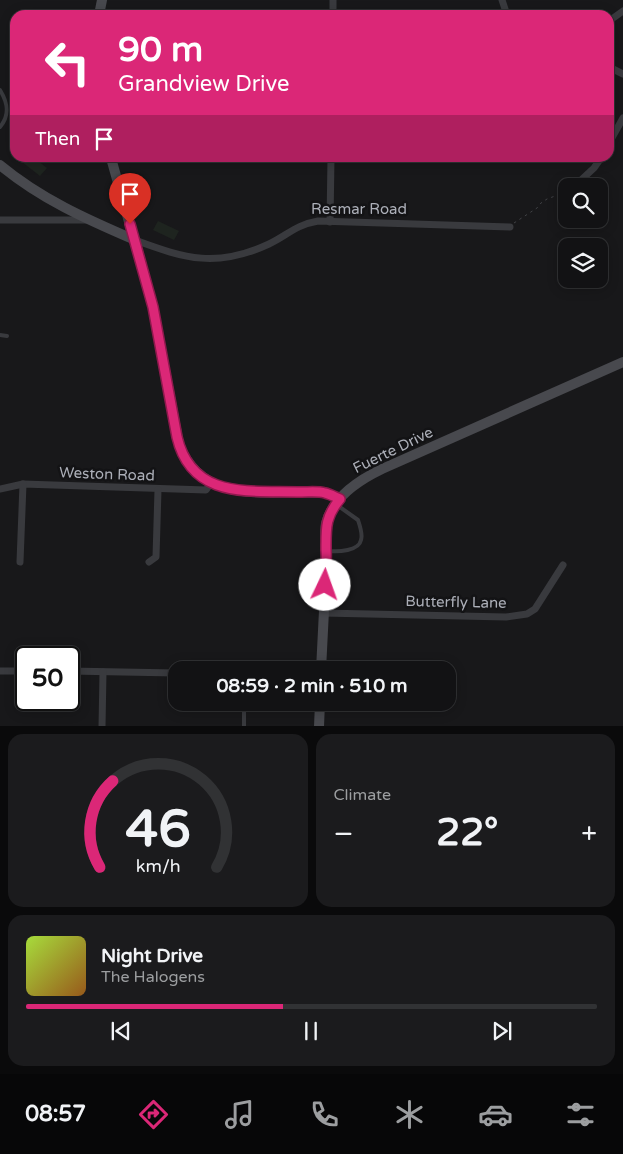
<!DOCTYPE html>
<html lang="en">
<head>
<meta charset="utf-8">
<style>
	body { margin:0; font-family:"Varela Round",sans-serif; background:#1b1b1d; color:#f1f3f6; height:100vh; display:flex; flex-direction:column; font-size:19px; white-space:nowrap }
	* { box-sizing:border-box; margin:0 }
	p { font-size:16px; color:#9c9ea0 }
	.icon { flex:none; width:28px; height:28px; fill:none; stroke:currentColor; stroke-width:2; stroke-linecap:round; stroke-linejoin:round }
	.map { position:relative; height:726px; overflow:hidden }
	.drawer { display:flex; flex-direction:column; gap:8px; padding:8px; background:#0a0a0b; flex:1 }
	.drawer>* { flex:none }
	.hud { position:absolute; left:10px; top:10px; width:604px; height:152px; border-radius:15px; box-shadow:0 2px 12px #0003,0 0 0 1px #313234; background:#db2777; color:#fff; overflow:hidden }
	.fabs { position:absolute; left:558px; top:178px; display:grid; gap:10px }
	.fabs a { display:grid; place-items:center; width:50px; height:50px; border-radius:10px; background:#121214; box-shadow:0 2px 12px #0003,0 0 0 1px #313234; font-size:25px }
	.speed { position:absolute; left:15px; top:646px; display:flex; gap:10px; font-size:25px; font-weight:700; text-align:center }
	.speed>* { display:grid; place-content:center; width:65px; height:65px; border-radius:50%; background:#121214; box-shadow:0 2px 12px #0003,0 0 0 1px #313234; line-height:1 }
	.speed .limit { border:2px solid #111; border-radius:8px; background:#fff; color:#111 }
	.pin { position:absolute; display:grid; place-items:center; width:42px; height:42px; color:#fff; margin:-51px -21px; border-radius:50% 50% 50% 0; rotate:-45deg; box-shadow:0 0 5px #0007 }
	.pin .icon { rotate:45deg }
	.me { position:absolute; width:55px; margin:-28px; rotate:3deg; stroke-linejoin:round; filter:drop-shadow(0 0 4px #0008) }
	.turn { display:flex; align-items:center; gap:18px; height:105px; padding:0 25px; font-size:22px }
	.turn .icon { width:65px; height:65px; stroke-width:2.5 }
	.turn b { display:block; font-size:35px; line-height:42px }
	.then { display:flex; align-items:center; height:48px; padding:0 25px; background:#0003; gap:10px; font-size:19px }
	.big { font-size:38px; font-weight:800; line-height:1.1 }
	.drawer .tile { flex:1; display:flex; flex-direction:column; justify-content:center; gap:8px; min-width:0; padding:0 18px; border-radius:15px; background:#1b1b1d }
	.drawer .dial { align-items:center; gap:0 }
	.dial svg { height:130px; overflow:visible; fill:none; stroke:#313234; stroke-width:7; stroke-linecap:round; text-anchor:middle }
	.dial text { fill:#f1f3f6; stroke:none }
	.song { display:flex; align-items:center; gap:15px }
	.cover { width:60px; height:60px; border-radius:8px; background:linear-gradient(135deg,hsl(80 70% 55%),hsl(30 70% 35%)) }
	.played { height:5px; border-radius:2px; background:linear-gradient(90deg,#db2777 45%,#313234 45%) }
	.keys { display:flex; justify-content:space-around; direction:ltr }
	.heat { display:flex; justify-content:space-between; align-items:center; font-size:28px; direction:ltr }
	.drawer .tiles { flex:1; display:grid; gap:8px; grid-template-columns:1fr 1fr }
	.tile:last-child { grid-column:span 2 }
	.trip { position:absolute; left:168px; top:661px; width:288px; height:50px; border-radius:15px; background:#121214; box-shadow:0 2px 12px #0003,0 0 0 1px #313234; font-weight:800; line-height:50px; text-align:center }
	.dock { display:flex; height:80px; justify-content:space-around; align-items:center; background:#070708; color:#9c9ea0 }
	.dock .icon { width:35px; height:35px }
	.dock .selected { color:#db2777 }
	.dock b { font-size:22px; color:#f1f3f6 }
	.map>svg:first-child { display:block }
	.green { fill:#1e241f }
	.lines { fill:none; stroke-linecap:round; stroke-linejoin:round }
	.path { stroke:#404145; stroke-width:1; stroke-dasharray:2.5 4; stroke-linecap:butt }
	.lane { stroke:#393a3e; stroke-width:4 }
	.street { stroke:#393a3e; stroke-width:7 }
	.secondary { stroke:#48494e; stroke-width:10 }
	.route-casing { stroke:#8e194d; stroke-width:12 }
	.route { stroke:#db2777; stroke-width:9 }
	.labels { text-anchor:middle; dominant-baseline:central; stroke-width:5; stroke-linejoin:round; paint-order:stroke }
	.street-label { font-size:15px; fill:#acafb8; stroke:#131315 }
</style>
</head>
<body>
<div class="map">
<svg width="623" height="727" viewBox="0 0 623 727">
	<rect width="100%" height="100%" fill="#18181a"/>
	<!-- green -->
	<g class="green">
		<polygon points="25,158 34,158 47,168 40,176 22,162"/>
		<polygon points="158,221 179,231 174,240 153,230"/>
	</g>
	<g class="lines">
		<!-- path -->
		<polyline class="path" points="514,223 537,208 541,203 547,199 566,192"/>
		<!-- lane -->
		<g class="lane">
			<path d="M0 90C8 103 10 115 0 127"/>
			<polyline points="0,335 7,336"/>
			<path d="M329 551C338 552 359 551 361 540 363 534 360 526 358 520L337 505"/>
			<polyline points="244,727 244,702"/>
		</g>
		<!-- street -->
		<g class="street">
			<polyline points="502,0 507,15"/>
			<polyline points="333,15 333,0"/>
			<polyline points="609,21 623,11"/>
			<polyline points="609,67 623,74"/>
			<polyline points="609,143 623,118"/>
			<polyline points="579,182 594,168 601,158"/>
			<polyline points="0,220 87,220"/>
			<polyline points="330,222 331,158"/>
			<path d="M135 240C186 259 217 268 269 244 288 235 295 225 318 221L510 227"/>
			<polyline points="0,489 23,484 206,490 211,483"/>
			<polyline points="20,562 23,484"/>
			<polyline points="149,562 156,557 158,490"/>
			<polyline points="323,613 506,617 527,614 535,609 563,565"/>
			<polyline points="0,671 26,671"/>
			<polyline points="69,671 176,673"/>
			<polyline points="102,727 103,672"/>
		</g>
		<!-- secondary -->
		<g class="secondary">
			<polyline points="99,15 102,0"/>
			<path d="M111 158 153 307 179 444C203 508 272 489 325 493L340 499"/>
			<path d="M0 165C41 199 86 219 135 240"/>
			<path d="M321 670 327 551C326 541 324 532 326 523 333 497 359 480 382 469L623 362"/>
			<polyline points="319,727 320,702"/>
		</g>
	</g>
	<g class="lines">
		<defs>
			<path id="route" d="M130 224 153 307 177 437C192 501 252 490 302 492 310 492 318 491 325 493 330 494 335 497 340 499 325 517 326 528 326 550 327 562 325 574 325 585"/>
		</defs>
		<!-- route casing -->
		<use href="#route" class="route-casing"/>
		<!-- route -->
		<use href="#route" class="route"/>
	</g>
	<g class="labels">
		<!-- street labels -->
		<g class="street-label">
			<text x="359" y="209">Resmar Road</text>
			<text transform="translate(393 450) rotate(-26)">Fuerte Drive</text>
			<text transform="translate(107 474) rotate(2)">Weston Road</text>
			<text transform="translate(456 602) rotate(1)">Butterfly Lane</text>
		</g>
	</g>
</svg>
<div class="fabs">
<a><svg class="icon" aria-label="search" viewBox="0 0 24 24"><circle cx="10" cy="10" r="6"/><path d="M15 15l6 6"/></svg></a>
<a><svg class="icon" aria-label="layers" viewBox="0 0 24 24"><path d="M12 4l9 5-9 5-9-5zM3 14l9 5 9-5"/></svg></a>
</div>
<div class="speed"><div class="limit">50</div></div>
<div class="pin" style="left:130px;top:224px;background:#d93025"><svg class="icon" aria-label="arrive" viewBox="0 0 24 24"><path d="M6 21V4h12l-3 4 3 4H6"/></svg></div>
<svg class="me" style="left:325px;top:585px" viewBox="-20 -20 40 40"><circle r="19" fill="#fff"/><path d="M0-13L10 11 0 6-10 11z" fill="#db2777"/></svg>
<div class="trip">08:59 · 2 min · 510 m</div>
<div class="hud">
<div class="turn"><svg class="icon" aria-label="left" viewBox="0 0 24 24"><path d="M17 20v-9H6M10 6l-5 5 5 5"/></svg><div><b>90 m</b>Grandview Drive</div></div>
<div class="then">Then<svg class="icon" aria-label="arrive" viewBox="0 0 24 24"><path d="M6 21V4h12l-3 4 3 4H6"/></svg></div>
</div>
</div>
<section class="drawer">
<div class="tiles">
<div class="tile dial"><svg viewBox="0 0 100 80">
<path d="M14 69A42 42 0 1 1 86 69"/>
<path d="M14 69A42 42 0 0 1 22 16" stroke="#db2777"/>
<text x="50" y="56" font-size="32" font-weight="700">46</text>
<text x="50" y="72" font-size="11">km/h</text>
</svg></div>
<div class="tile"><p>Climate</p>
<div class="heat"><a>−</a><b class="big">22°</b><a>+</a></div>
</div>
<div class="tile">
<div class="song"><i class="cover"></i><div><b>Night Drive</b><p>The Halogens</p></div></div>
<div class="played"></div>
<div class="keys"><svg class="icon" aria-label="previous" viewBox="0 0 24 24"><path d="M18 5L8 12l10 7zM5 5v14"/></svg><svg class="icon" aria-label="pause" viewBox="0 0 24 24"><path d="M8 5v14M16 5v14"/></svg><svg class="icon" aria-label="next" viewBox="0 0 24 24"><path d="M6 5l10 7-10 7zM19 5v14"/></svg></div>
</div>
</div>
</section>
<nav class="dock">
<b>08:57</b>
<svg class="icon selected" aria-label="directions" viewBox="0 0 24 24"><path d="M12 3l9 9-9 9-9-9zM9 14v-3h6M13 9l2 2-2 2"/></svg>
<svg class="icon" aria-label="music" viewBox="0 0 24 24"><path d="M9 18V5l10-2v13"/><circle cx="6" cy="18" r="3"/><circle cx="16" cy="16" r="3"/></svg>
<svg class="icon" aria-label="phone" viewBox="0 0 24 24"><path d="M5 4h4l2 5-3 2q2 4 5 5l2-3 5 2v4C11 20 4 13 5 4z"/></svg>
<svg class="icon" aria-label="climate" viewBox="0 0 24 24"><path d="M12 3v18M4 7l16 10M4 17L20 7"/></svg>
<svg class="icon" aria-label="car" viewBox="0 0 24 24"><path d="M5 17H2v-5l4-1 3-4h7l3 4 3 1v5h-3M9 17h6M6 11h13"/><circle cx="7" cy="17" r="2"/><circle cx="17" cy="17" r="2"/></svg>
<svg class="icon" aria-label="filters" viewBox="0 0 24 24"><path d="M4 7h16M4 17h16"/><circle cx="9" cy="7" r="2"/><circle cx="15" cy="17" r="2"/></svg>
</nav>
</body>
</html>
